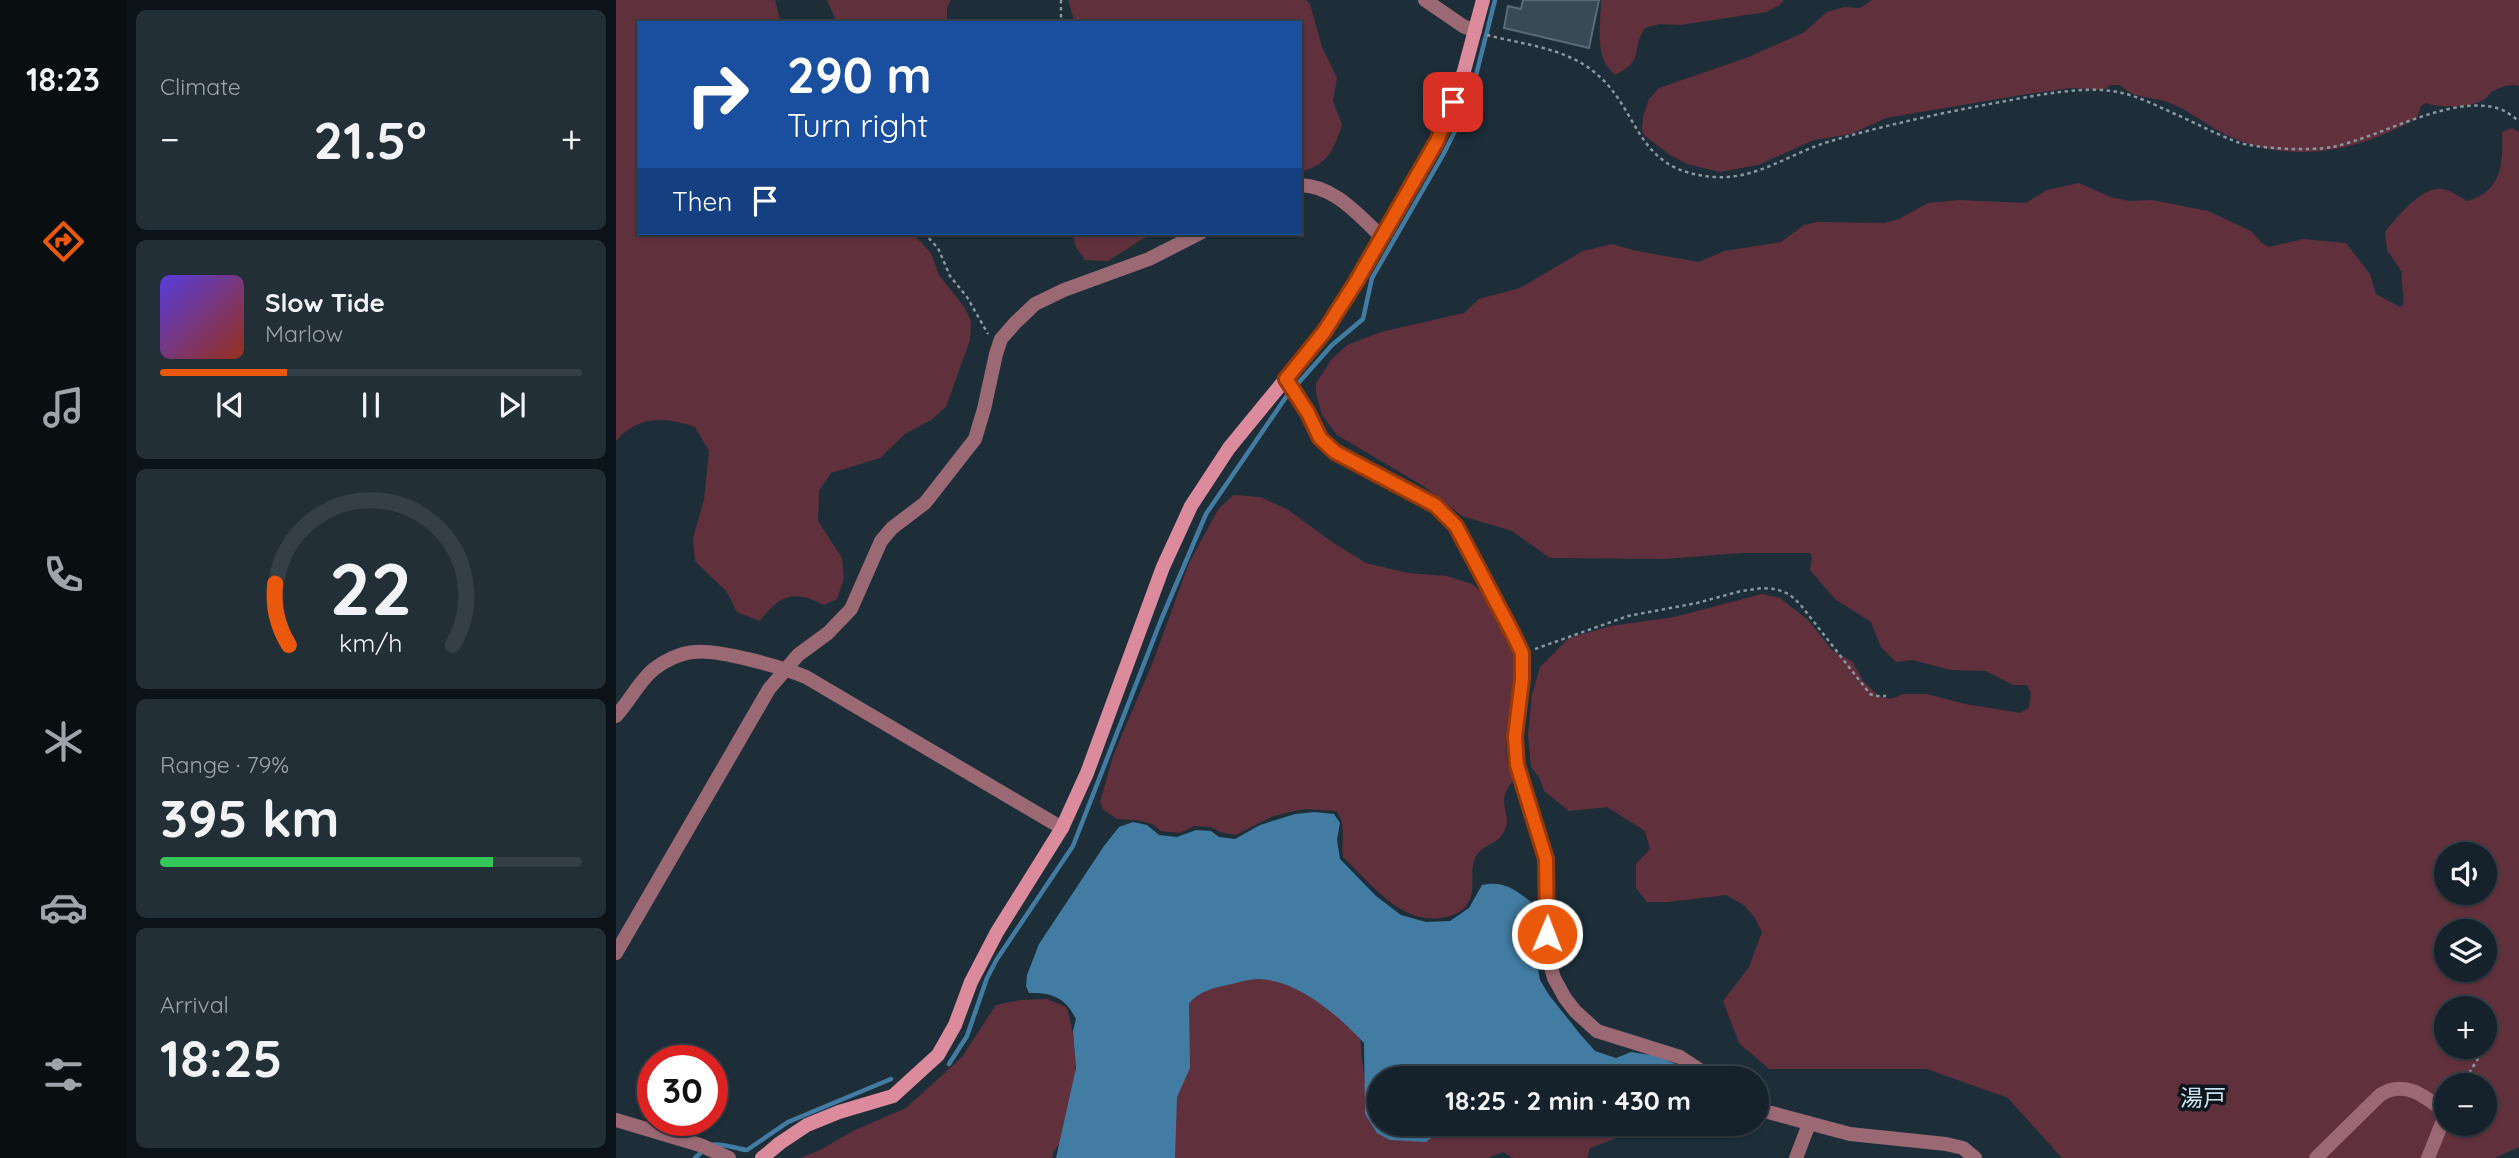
<!DOCTYPE html>
<html lang="en">
<head>
<meta charset="utf-8">
<style>
	body { margin:0; font-family:Quicksand,"Noto Sans JP",sans-serif; background:#232f37; color:#f1f3f6; height:100vh; display:flex; flex-direction:column; font-size:26px; white-space:nowrap }
	* { box-sizing:border-box; margin:0 }
	p { font-size:23px; color:#9ea4a9 }
	.icon { flex:none; width:38px; height:38px; fill:none; stroke:currentColor; stroke-width:2; stroke-linecap:round; stroke-linejoin:round }
	.map { position:relative; flex:1; overflow:hidden }
	.sheet { display:flex; flex-direction:column; gap:10px; padding:10px; background:#0c1318; width:490px }
	.sheet>* { flex:none }
	.guide { position:absolute; left:21px; top:21px; width:665px; height:214px; border-radius:0px; box-shadow:0 2px 5px #0004,0 0 0 2px #353f47; background:#1a4fa0; color:#fff; overflow:hidden }
	.buttons { position:absolute; left:1818px; top:842px; display:grid; gap:14px }
	.buttons a { display:grid; place-items:center; width:63px; height:63px; border-radius:50%; background:#16222b; box-shadow:0 2px 5px #0004,0 0 0 2px #353f47; font-size:35px }
	.speed { position:absolute; left:21px; top:1045px; display:flex; gap:14px; font-size:35px; font-weight:700; text-align:center }
	.speed>* { display:grid; place-content:center; width:91px; height:91px; border-radius:50%; background:#16222b; box-shadow:0 2px 5px #0004,0 0 0 2px #353f47; line-height:1 }
	.speed .limit { border:10px solid #d22; background:#fff; color:#111 }
	.pin { position:absolute; display:grid; place-items:center; width:60px; height:60px; color:#fff; margin:-30px; border-radius:14px; box-shadow:0 4px 10px #0006 }
	.me { position:absolute; width:77px; margin:-38px; rotate:1deg; stroke-linejoin:round; filter:drop-shadow(0 0 5px #0008) }
	.turn { display:flex; align-items:center; gap:24px; height:147px; padding:0 35px; font-size:32px }
	.turn .icon { width:91px; height:91px; stroke-width:2.5 }
	.turn b { display:block; font-size:49px; line-height:60px }
	.then { display:flex; align-items:center; height:66px; padding:0 35px; background:#0003; gap:14px; font-size:26px }
	.big { font-size:52px; font-weight:700; line-height:1.1 }
	.sheet .widget { flex:1; display:flex; flex-direction:column; justify-content:center; gap:10px; min-width:0; padding:0 24px; border-radius:10px; background:#232f37 }
	.sheet .dial { align-items:center; gap:0 }
	.dial svg { height:182px; overflow:visible; fill:none; stroke:#353f47; stroke-width:7; stroke-linecap:round; text-anchor:middle }
	.dial text { fill:#f1f3f6; stroke:none }
	.song { display:flex; align-items:center; gap:21px }
	.cover { width:84px; height:84px; border-radius:10px; background:linear-gradient(135deg,hsl(250 70% 55%),hsl(10 70% 35%)) }
	.played { height:7px; border-radius:4px; background:linear-gradient(90deg,#ea580c 30%,#353f47 30%) }
	.keys { display:flex; justify-content:space-around; direction:ltr }
	.heat { display:flex; justify-content:space-between; align-items:center; font-size:38px; direction:ltr }
	.charge { height:10px; border-radius:5px; background:linear-gradient(90deg,#34c759 79%,#353f47 0) }
	.trip { position:absolute; left:751px; top:1066px; width:402px; height:70px; border-radius:35px; background:#16222b; box-shadow:0 2px 5px #0004,0 0 0 2px #353f47; font-weight:700; line-height:70px; text-align:center }
	main { display:flex; flex:1; min-height:0 }
	.tabs { display:flex; flex-direction:column; width:126px; justify-content:space-around; align-items:center; background:#090e11; color:#9ea4a9 }
	.tabs .icon { width:49px; height:49px }
	.tabs .active { color:#ea580c }
	.tabs b { font-size:32px; color:#f1f3f6 }
	.map>svg:first-child { display:block }
	.green { fill:#60313c; fill-rule:evenodd }
	.water { fill:#427ca3 }
	.lines { fill:none; stroke-linecap:round; stroke-linejoin:round }
	.stream { stroke:#427ca3; stroke-width:4.5 }
	.building { fill:#394a57; stroke:#596b79; stroke-width:2 }
	.path { stroke:#8997a0; stroke-width:2.5; stroke-dasharray:3.5 3.5; stroke-linecap:butt }
	.street { stroke:#9b6973; stroke-width:14 }
	.secondary { stroke:#db8b9c; stroke-width:14 }
	.route-casing { stroke:#983908; stroke-width:18 }
	.route { stroke:#ea580c; stroke-width:12 }
	.labels { text-anchor:middle; dominant-baseline:central; stroke-width:7; stroke-linejoin:round; paint-order:stroke }
	.neighbourhood-label { font-size:23px; fill:#cbe0f0; stroke:#0e151a }
</style>
</head>
<body>
<main>
<nav class="tabs">
<b>18:23</b>
<svg class="icon active" aria-label="directions" viewBox="0 0 24 24"><path d="M12 3l9 9-9 9-9-9zM9 14v-3h6M13 9l2 2-2 2"/></svg>
<svg class="icon" aria-label="music" viewBox="0 0 24 24"><path d="M9 18V5l10-2v13"/><circle cx="6" cy="18" r="3"/><circle cx="16" cy="16" r="3"/></svg>
<svg class="icon" aria-label="phone" viewBox="0 0 24 24"><path d="M5 4h4l2 5-3 2q2 4 5 5l2-3 5 2v4C11 20 4 13 5 4z"/></svg>
<svg class="icon" aria-label="climate" viewBox="0 0 24 24"><path d="M12 3v18M4 7l16 10M4 17L20 7"/></svg>
<svg class="icon" aria-label="car" viewBox="0 0 24 24"><path d="M5 17H2v-5l4-1 3-4h7l3 4 3 1v5h-3M9 17h6M6 11h13"/><circle cx="7" cy="17" r="2"/><circle cx="17" cy="17" r="2"/></svg>
<svg class="icon" aria-label="filters" viewBox="0 0 24 24"><path d="M4 7h16M4 17h16"/><circle cx="9" cy="7" r="2"/><circle cx="15" cy="17" r="2"/></svg>
</nav>
<section class="sheet">
<div class="widget"><p>Climate</p>
<div class="heat"><a>−</a><b class="big">21.5°</b><a>+</a></div>
</div>
<div class="widget">
<div class="song"><i class="cover"></i><div><b>Slow Tide</b><p>Marlow</p></div></div>
<div class="played"></div>
<div class="keys"><svg class="icon" aria-label="previous" viewBox="0 0 24 24"><path d="M18 5L8 12l10 7zM5 5v14"/></svg><svg class="icon" aria-label="pause" viewBox="0 0 24 24"><path d="M8 5v14M16 5v14"/></svg><svg class="icon" aria-label="next" viewBox="0 0 24 24"><path d="M6 5l10 7-10 7zM19 5v14"/></svg></div>
</div>
<div class="widget dial"><svg viewBox="0 0 100 80">
<path d="M14 69A42 42 0 1 1 86 69"/>
<path d="M14 69A42 42 0 0 1 8 42" stroke="#ea580c"/>
<text x="50" y="56" font-size="32" font-weight="700">22</text>
<text x="50" y="72" font-size="11">km/h</text>
</svg></div>
<div class="widget"><p>Range · 79%</p><b class="big">395 km</b><div class="charge"></div></div>
<div class="widget"><p>Arrival</p><b class="big">18:25</b></div>
</section>
<div class="map">
<svg width="1903" height="1158" viewBox="0 0 1903 1158">
	<rect width="100%" height="100%" fill="#1d2e39"/>
	<!-- green -->
	<g class="green">
		<path d="M0 0H159L165 23H23V233H292L301 238 315 253 323 275 349 308 355 321 354 340 330 407 315 420 289 434 264 458 215 473 203 491 202 521 226 558 228 578 221 599 208 605C179 589 163 595 144 621L121 612 111 592 79 561 77 538 88 500 93 451 79 427C49 417 23 415 0 441Z"/>
		<polygon points="211,0 335,0 331,8 331,23 221,23"/>
		<path d="M452 0H690L694 4 706 47 721 78 717 101 726 125C717 151 713 164 684 172V23H459Z"/>
		<path d="M985 0H1168L1164 5 1150 12 1064 25 1043 24 1029 28C1014 50 1030 60 999 75 977 56 985 27 985 0Z"/>
		<path d="M1256 0H1903V86C1896 83 1884 87 1877 91 1873 93 1872 97 1869 99 1857 108 1823 108 1810 103L1805 106 1801 118C1743 151 1678 165 1615 137 1594 128 1575 111 1554 103 1536 96 1519 100 1504 85H1495L1487 90 1455 88 1405 95 1270 118 1235 134 1198 140 1142 165 1104 172 1071 164 1054 155 1028 135 1026 130 1027 117 1033 99 1043 88 1130 58 1187 33 1211 12 1229 7 1244 8Z"/>
		<path d="M1896 128 1903 132V1147L1879 1158H1446L1392 1098 1311 1069H1153L1123 1043 1107 1001 1133 967 1146 932 1139 918 1128 905 1110 895 1052 902H1031L1020 888V864L1034 849 1029 831 991 807 953 811 928 791 923 777 915 767 912 735 916 695 924 667 953 638 995 626 1058 617 1146 594 1164 598 1192 620 1217 651 1236 661 1247 681 1263 696 1275 699 1287 694H1311L1349 704 1405 713 1413 707 1415 693 1411 685H1397L1370 671 1335 670 1296 660 1280 662 1265 647 1255 622 1219 599 1194 570 1196 557 1194 553H1125L1049 559 934 558 896 531 846 516 809 487 721 435 706 415 700 393V383L715 360 731 345 765 332 848 313 863 299 904 288 967 251 996 244 1021 251 1083 262 1108 251 1165 242 1188 225 1201 222 1268 223 1283 219 1312 203 1343 200 1410 203 1431 190 1463 183 1494 197 1514 201 1536 200 1592 211 1635 231 1646 243 1653 247 1687 239 1730 243 1754 274 1760 294 1784 307 1787 305C1789 293 1784 283 1786 272L1771 250 1769 232C1780 218 1807 185 1826 189 1834 190 1844 197 1851 201 1887 191 1887 163 1886 132ZM1830 854H1869V892H1830ZM1830 931H1869V970H1830ZM1830 1008H1869V1046H1830ZM1830 1085H1869V1124H1830Z"/>
		<polygon points="457,233 536,233 492,261 469,260 460,247"/>
		<path d="M618 495 644 497 671 509 716 542 750 563 792 573 831 576 856 584 868 594 897 648 901 667 890 743 891 763 897 781C877 804 898 812 888 832 883 843 867 845 860 856 851 873 863 891 849 907 843 914 832 917 824 918 784 924 753 881 727 857 725 841 731 824 720 811L690 809 673 812 655 817 620 835 604 832 595 827 578 826 564 833 545 831 536 824 521 820 501 819 488 810 484 802 497 756 537 662 573 563 603 508Z"/>
		<path d="M650 974 682 985 744 1030C745 1063 749 1093 763 1124H1056L1016 1132 974 1148 971 1158H897L887 1152 872 1158H554L565 1019 582 989Z"/>
		<path d="M431 999 450 1007C463 1039 461 1097 451 1130 448 1140 438 1147 436 1158H184L204 1150 239 1130 290 1108 346 1057 380 1005 405 1000Z"/>
	</g>
	<!-- water -->
	<path class="water" d="M699 812 718 814 724 823 721 840 724 859 760 896 785 915 810 922 834 921 853 908 866 885C888 880 900 890 916 903L915 929 924 980 933 995 964 1034 979 1051 1000 1058 1015 1052 1041 1056 1076 1071 1077 1078H763V1124H826L824 1131 810 1142 774 1140 761 1133 749 1114 748 1043C723 1016 682 980 643 979 633 979 621 983 611 985 597 988 581 992 573 1004L574 1068 561 1097 559 1158H440L460 1068 457 1031 460 1019C450 998 436 992 413 993L410 986 411 975 423 944 488 846 503 827 517 822 531 825 543 835 561 837 580 830 595 831 603 837 619 839 644 825 679 814Z"/>
	<g class="lines">
		<!-- stream -->
		<g class="stream">
			<polyline points="333,1064 351,1036 371,978 381,959 457,846 545,620 590,514 670,397 716,345 747,319 756,278 827,155 853,103 879,0"/>
			<path d="M95 1145C105 1142 120 1149 131 1150L172 1122 275 1079"/>
			<polyline points="79,1158 88,1150"/>
		</g>
	</g>
	<!-- building -->
	<polygon class="building" points="907,0 983,0 973,48 888,28 892,6 905,9"/>
	<g class="lines">
		<!-- path -->
		<g class="path">
			<polyline points="445,0 445,23"/>
			<path d="M871 35C906 44 948 48 977 71 1026 109 1016 171 1098 177 1141 180 1174 153 1215 141 1283 121 1359 106 1429 94 1451 91 1474 88 1496 91 1518 94 1539 105 1559 114 1580 123 1600 134 1621 142 1642 149 1694 151 1716 147 1766 137 1836 93 1884 109 1891 111 1897 117 1903 121"/>
			<polyline points="308,233 322,248 334,276 351,297 372,334"/>
			<polyline points="919,649 1012,616 1081,603 1125,591 1146,588 1160,589 1173,594 1184,604 1254,694 1259,696 1270,696"/>
			<polyline points="1846,1085 1867,1050"/>
		</g>
		<!-- street -->
		<g class="street">
			<polyline points="809,0 847,26 859,31"/>
			<path d="M684 185C719 186 742 215 766 237"/>
			<polyline points="670,379 692,413 704,438 719,452 819,504 840,526 897,634 906,653 906,679 899,737 900,766 930,859 933,960 938,978 949,998 959,1011 981,1031 1064,1057 1096,1078"/>
			<path d="M0 716C13 702 24 680 38 669 48 661 64 653 78 652 101 649 167 667 190 677L446 828"/>
			<polyline points="0,953 153,689 182,655 212,633 235,609 265,541 276,528 309,503 359,439 368,409 380,354 385,339 399,323 419,304 448,290 533,259 584,233"/>
			<polyline points="1141,1109 1234,1134 1330,1144 1347,1148 1359,1158"/>
			<polyline points="0,1120 84,1145 113,1158"/>
			<polyline points="1180,1158 1193,1124"/>
			<path d="M1700 1158 1764 1095C1789 1079 1810 1097 1830 1113L1812 1158"/>
		</g>
		<!-- secondary -->
		<polyline class="secondary" points="146,1158 164,1143 191,1125 223,1112 277,1096 322,1055 339,1025 355,982 381,932 446,828 471,773 547,567 575,506 613,448 708,332 766,237 821,141 848,71 867,0"/>
	</g>
	<g class="lines">
		<defs>
			<polyline id="route" points="837,102 821,141 740,282 708,332 670,379 692,413 704,438 719,452 819,505 840,526 897,634 906,653 906,679 899,737 901,765 930,859 931,934"/>
		</defs>
		<!-- route casing -->
		<use href="#route" class="route-casing"/>
		<!-- route -->
		<use href="#route" class="route"/>
	</g>
	<g class="labels">
		<!-- neighbourhood labels -->
		<g class="neighbourhood-label">
			<text x="1587" y="1097">湯戸</text>
		</g>
	</g>
</svg>
<div class="buttons">
<a><svg class="icon" aria-label="sound" viewBox="0 0 24 24"><path d="M4 9h4l5-4v14l-5-4H4zM17 9q2 3 0 6"/></svg></a>
<a><svg class="icon" aria-label="layers" viewBox="0 0 24 24"><path d="M12 4l9 5-9 5-9-5zM3 14l9 5 9-5"/></svg></a>
<a>+</a>
<a>−</a>
</div>
<div class="speed"><div class="limit">30</div></div>
<div class="pin" style="left:837px;top:102px;background:#d93025"><svg class="icon" aria-label="arrive" viewBox="0 0 24 24"><path d="M6 21V4h12l-3 4 3 4H6"/></svg></div>
<svg class="me" style="left:931px;top:934px" viewBox="-20 -20 40 40"><circle r="17" fill="#ea580c" stroke="#fff" stroke-width="3"/><path d="M0-11L8 9 0 5-8 9z" fill="#fff"/></svg>
<div class="trip">18:25 · 2 min · 430 m</div>
<div class="guide">
<div class="turn"><svg class="icon" aria-label="right" viewBox="0 0 24 24"><path d="M7 20v-9h11M14 6l5 5-5 5"/></svg><div><b>290 m</b>Turn right</div></div>
<div class="then">Then<svg class="icon" aria-label="arrive" viewBox="0 0 24 24"><path d="M6 21V4h12l-3 4 3 4H6"/></svg></div>
</div>
</div>
</main>
</body>
</html>
